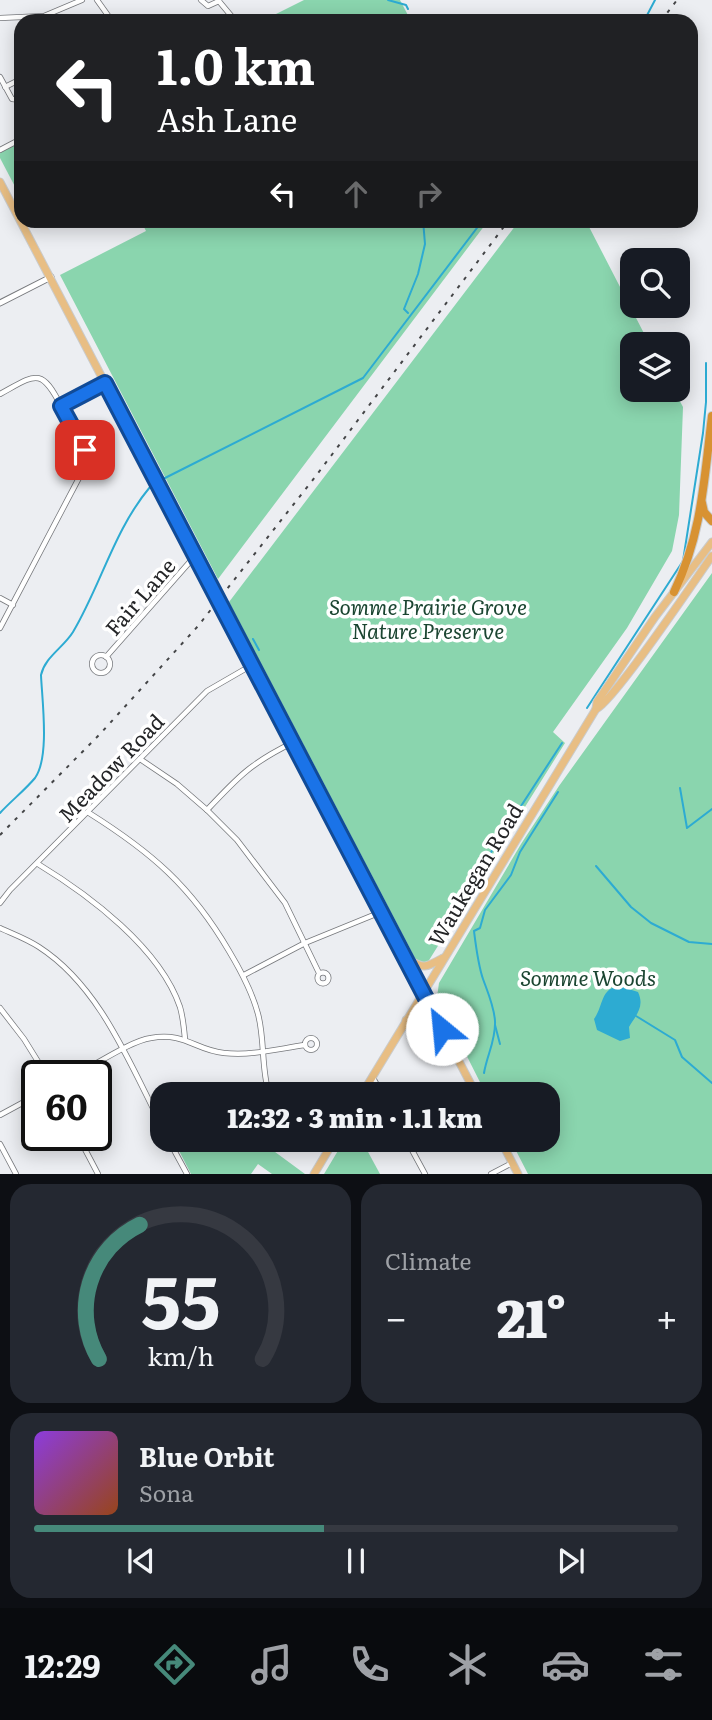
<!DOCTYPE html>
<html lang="en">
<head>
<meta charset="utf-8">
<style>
	body { margin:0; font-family:Literata,serif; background:#242831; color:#f1f3f6; height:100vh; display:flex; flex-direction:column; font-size:26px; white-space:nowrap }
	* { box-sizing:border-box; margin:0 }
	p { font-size:23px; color:#9ea1a6 }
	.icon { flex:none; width:38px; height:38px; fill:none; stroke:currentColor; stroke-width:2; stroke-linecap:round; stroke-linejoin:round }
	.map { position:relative; height:1174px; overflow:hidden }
	.sheet { display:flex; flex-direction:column; gap:10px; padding:10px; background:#0d0f14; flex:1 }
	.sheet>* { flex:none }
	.banner { position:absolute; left:14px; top:14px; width:684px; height:214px; border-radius:21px; box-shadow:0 4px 18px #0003; background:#202124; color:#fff; overflow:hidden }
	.tools { position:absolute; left:620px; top:248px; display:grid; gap:14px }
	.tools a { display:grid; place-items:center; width:70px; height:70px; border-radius:14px; background:#171b24; box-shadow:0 4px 18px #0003; font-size:35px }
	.speed { position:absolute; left:21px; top:1060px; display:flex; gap:14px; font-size:35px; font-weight:700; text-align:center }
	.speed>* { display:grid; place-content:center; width:91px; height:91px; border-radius:50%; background:#171b24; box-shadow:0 4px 18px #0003; line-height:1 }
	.speed .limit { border:4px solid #111; border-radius:10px; background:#fff; color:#111 }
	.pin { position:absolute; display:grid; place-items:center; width:60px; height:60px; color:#fff; margin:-30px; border-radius:14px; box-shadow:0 4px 10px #0006 }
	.me { position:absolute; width:77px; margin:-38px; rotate:332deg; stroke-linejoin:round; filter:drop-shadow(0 0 5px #0008) }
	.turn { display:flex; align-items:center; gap:24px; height:147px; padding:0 28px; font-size:32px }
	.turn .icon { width:91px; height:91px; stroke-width:2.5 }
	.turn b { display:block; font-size:49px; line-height:60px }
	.lanes { display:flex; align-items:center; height:66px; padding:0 28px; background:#0003; justify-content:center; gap:35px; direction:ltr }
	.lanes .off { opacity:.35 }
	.big { font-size:52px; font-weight:800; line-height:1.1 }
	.sheet .tile { flex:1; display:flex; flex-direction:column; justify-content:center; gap:10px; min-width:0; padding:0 24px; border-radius:21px; background:#242831 }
	.sheet .dial { align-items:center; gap:0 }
	.dial svg { height:182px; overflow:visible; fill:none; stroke:#363941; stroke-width:7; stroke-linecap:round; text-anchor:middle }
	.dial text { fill:#f1f3f6; stroke:none }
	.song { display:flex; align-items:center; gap:21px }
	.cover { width:84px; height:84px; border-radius:10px; background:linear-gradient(135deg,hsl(270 70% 55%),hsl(20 70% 35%)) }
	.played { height:7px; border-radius:4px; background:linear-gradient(90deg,#46897a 45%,#363941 45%) }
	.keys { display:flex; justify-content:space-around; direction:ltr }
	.heat { display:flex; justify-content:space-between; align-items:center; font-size:38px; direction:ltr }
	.sheet .tiles { flex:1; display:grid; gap:10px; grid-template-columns:1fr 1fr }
	.tile:last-child { grid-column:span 2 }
	.trip { position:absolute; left:150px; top:1082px; width:410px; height:70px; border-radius:21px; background:#171b24; box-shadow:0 4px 18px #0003; font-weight:800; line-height:70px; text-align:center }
	.tabs { display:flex; height:112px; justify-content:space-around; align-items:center; background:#090b0e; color:#9ea1a6 }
	.tabs .icon { width:49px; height:49px }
	.tabs .on { color:#46897a }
	.tabs b { font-size:32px; color:#f1f3f6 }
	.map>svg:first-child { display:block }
	.green { fill:#8ad5ae }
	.water { fill:#2dabd2 }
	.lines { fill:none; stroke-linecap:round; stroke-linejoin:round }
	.stream { stroke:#2dabd2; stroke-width:2 }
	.minor-casing { stroke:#76787c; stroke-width:6 }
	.tertiary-casing { stroke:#76787c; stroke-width:7 }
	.primary-casing { stroke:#cacbcb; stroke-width:9 }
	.motorway-casing { stroke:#cacbcb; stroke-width:10 }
	.minor { stroke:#fff; stroke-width:4.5 }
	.tertiary { stroke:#fff; stroke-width:5 }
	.primary { stroke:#e8be84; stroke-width:7 }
	.motorway { stroke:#d89232; stroke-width:8 }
	.rail { stroke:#444547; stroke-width:2; stroke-dasharray:3.5 7; stroke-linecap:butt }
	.route-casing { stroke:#114b97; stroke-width:18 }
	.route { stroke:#1a73e8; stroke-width:12 }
	.labels { text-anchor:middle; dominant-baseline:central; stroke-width:7; stroke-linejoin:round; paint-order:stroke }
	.street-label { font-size:21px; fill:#242527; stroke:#fff }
	.park-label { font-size:21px; font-style:italic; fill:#1b4531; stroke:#fff }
</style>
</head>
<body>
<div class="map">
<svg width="712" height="1174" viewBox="0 0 712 1174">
	<rect width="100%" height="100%" fill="#eceef2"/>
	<!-- green -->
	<g class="green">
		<polygon points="304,0 400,0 411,21 262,21"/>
		<polygon points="21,142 21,198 0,158 0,152"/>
		<polygon points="141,221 488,221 218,579 60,275 146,231"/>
		<polygon points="519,221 586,221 650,345 632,345 632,390 674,390 683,407 679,515 672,551 627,628 553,732 565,743 426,965 418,964 229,602"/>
		<polygon points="712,573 712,1174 528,1174 510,1139 548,1139 548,1094 486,1094 437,997 439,983 521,844 559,786"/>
		<polygon points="173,1139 251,1139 254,1146 271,1149 305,1174 272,1174 258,1164 251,1174 191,1174"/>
		<polygon points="345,1139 361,1139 380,1174 324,1174"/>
	</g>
	<!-- water -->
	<path class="water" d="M619 986 638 992C645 1007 636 1015 629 1027L630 1038 620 1041 597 1030 594 1019C604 1005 600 989 619 986Z"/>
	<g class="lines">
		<!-- stream -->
		<g class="stream">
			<polyline points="388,0 406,5 408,9"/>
			<polyline points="644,21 655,0"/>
			<polyline points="408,313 404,309 418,274 425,244 423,220"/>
			<polyline points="165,478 363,378 483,220"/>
			<polyline points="253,639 259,650"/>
			<polyline points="587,708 683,561 703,433 706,402 706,363"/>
			<polyline points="680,788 687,828 712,809"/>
			<path d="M0 813C11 801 25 790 35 778 50 757 42 700 41 675 45 657 63 648 73 632 101 585 114 530 150 487"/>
			<polyline points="596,866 631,907 651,923 689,942 712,944"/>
			<polyline points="445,923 562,743"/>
			<polyline points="636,1016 675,1040 682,1057 712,1083"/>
			<polyline points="495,1025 500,1044"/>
			<path d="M484 1073C487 1055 496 1040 495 1021 494 1006 488 993 483 979 478 964 476 947 474 931L480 928 485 910 511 875 520 852 558 792"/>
		</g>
		<defs>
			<g id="minor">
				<polyline points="97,0 112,21"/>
				<polyline points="201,0 208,6 219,1"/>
				<polyline points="218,0 233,18"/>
				<polyline points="0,18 44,16 82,0"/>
				<polyline points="0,77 12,99 21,100"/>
				<polyline points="5,87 21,79"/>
				<polyline points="0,150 21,139"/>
				<path d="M0 394C35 375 41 366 61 406L105 383"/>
				<polyline points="0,598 13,605"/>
				<path d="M0 628 80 476C90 446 75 432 61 406"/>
				<circle cx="101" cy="664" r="9"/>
				<polyline points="106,657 195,556"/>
				<polyline points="140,759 177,784 207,810 237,840 285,903 319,973"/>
				<path d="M207 810C238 777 251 763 292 743"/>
				<path d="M89 813C151 852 191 886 229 951 241 971 252 991 258 1014 265 1040 261 1068 269 1094"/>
				<path d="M38 864C89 895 160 948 180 1007 183 1017 184 1028 185 1039"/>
				<polyline points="0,903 10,890 207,691 252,665"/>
				<path d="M0 928C13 934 27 939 39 947 101 987 130 1065 163 1128"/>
				<circle cx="323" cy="978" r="5.5"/>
				<polyline points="244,975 305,943 381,912"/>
				<polyline points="0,1008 24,1039 47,1076"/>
				<circle cx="311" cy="1044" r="6"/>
				<path d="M73 1076C94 1066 130 1041 151 1038 185 1032 195 1050 224 1053 252 1056 277 1049 305 1045"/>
				<polyline points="372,1076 382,1094"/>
				<polyline points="0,1115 37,1095"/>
				<polyline points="78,1136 98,1174"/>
				<polyline points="168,1139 187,1174"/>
				<polyline points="311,1139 329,1150"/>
				<polyline points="406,1139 425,1174"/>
				<polyline points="0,1144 16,1174"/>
				<polyline points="491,1174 512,1163"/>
			</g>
			<polyline id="tertiary" points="0,303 51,277"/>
			<g id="primary">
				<polyline points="0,182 476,1094"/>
				<path d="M596 709C613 702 695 580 712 556"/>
				<path d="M407 959C424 969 425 968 443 958"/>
				<polyline points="406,1020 421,1012 434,1015"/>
				<polyline points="362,1094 596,709 597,702 655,617 712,542"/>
				<polyline points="500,1139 518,1174"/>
				<polyline points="314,1174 335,1139"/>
			</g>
			<g id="motorway">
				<polyline points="702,503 704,512 712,521"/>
				<path d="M674 592C702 534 704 480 712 416"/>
			</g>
		</defs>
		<!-- minor casing -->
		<use href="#minor" class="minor-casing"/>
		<!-- tertiary casing -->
		<use href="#tertiary" class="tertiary-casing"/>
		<!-- primary casing -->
		<use href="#primary" class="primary-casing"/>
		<!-- motorway casing -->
		<use href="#motorway" class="motorway-casing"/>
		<!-- minor -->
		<use href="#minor" class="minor"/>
		<!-- tertiary -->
		<use href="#tertiary" class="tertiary"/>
		<!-- primary -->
		<use href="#primary" class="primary"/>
		<!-- motorway -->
		<use href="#motorway" class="motorway"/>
		<!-- rail -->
		<g class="rail">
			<polyline points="661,21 677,0"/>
			<polyline points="0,835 101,733 198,626 312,481 509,220"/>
		</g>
	</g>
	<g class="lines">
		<defs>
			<polyline id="route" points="85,450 61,406 105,383 442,1029"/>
		</defs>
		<!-- route casing -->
		<use href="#route" class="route-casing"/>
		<!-- route -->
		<use href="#route" class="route"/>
	</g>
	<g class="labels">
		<!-- street labels -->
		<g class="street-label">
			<text transform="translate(139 596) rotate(-49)">Fair Lane</text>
			<text transform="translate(110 767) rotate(-46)">Meadow Road</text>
			<text transform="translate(474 874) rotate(-59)">Waukegan Road</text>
		</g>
		<!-- park labels -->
		<g class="park-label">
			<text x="428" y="605">Somme Prairie Grove<tspan x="428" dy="24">Nature Preserve</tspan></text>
			<text x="588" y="976">Somme Woods</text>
		</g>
	</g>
</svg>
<div class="tools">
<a><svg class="icon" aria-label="search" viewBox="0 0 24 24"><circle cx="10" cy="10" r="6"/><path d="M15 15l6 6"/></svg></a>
<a><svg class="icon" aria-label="layers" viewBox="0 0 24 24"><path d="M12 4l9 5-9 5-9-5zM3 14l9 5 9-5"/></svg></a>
</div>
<div class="speed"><div class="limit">60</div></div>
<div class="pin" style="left:85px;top:450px;background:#d93025"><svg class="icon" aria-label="arrive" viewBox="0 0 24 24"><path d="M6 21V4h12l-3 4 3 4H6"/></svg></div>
<svg class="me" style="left:442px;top:1029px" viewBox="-20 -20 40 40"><circle r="19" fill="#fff"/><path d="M0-13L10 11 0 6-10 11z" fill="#1a73e8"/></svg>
<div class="trip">12:32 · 3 min · 1.1 km</div>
<div class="banner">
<div class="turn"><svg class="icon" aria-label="left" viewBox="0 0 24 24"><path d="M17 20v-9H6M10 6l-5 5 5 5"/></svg><div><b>1.0 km</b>Ash Lane</div></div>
<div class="lanes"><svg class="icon" aria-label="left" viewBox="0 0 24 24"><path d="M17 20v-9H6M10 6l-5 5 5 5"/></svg><svg class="icon off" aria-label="ahead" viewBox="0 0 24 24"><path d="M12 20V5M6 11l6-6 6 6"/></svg><svg class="icon off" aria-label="right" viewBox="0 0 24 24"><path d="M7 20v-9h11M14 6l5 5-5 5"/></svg></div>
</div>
</div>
<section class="sheet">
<div class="tiles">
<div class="tile dial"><svg viewBox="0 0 100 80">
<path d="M14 69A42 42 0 1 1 86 69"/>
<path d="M14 69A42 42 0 0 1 32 10" stroke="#46897a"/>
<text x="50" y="56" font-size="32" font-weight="700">55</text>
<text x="50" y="72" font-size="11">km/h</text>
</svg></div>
<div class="tile"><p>Climate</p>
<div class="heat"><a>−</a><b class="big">21°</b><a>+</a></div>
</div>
<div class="tile">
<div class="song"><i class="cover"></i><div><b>Blue Orbit</b><p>Sona</p></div></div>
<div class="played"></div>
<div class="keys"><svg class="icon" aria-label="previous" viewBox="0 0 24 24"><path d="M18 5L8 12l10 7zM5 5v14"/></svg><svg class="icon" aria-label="pause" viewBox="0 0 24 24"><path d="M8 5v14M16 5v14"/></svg><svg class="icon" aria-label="next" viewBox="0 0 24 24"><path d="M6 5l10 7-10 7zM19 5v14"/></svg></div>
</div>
</div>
</section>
<nav class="tabs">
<b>12:29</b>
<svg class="icon on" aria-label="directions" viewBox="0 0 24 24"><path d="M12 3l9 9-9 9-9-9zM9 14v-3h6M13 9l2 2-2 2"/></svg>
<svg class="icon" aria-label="music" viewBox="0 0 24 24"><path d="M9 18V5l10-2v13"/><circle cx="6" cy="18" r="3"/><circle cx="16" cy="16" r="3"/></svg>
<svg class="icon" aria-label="phone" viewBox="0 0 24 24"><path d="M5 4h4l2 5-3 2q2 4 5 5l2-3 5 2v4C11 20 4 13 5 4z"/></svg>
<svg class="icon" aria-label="climate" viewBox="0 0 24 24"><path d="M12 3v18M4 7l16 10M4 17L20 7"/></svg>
<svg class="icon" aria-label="car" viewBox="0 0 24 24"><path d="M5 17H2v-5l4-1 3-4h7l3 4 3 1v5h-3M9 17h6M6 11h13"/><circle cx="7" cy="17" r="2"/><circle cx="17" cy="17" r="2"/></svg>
<svg class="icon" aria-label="filters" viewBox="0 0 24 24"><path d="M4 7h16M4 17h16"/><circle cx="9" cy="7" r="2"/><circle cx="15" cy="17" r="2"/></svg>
</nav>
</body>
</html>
